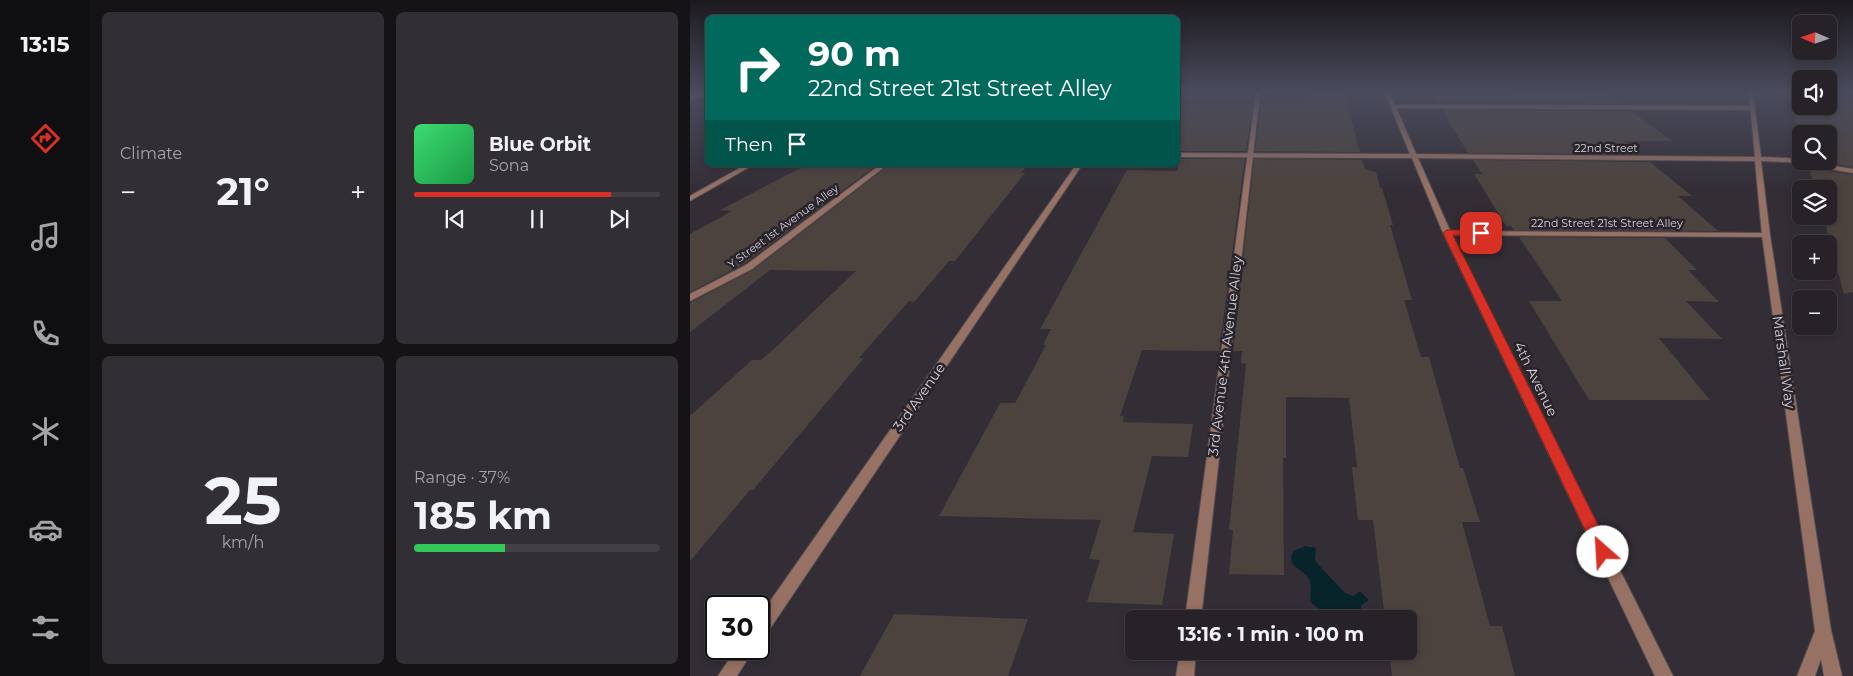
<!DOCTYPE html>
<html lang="en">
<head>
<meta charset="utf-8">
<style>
	body { margin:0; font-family:Montserrat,sans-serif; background:#322f34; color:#f1f3f6; height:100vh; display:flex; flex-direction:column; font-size:19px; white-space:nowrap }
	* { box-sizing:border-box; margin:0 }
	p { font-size:16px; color:#a4a4a8 }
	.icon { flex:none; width:28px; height:28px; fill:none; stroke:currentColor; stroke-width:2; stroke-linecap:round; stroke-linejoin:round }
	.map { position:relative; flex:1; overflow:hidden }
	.drawer { display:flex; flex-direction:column; gap:12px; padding:12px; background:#151316; width:600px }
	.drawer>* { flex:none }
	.hud { position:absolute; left:15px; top:15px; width:475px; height:152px; border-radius:8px; box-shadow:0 2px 8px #0003,0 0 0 1px #423f45; background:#00695c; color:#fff; overflow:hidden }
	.needle { width:32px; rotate:272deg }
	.buttons { position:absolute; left:1102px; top:15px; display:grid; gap:10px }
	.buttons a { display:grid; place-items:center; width:45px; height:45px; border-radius:8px; background:#262228; box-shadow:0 2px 8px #0003,0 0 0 1px #423f45; font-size:25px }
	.speed { position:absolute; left:15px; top:595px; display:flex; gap:10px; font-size:25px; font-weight:700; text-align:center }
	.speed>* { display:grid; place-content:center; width:65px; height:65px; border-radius:50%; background:#262228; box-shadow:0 2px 8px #0003,0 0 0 1px #423f45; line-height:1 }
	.speed .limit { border:2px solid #111; border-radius:8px; background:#fff; color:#111 }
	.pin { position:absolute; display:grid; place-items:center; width:42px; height:42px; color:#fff; margin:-21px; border-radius:10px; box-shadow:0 2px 8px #0006 }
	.me { position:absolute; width:55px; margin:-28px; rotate:334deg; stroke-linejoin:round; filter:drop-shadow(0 0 4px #0008) }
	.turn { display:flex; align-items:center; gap:18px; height:105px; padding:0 20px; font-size:22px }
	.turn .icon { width:65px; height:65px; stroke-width:2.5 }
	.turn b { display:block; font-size:35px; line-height:42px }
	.then { display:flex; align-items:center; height:48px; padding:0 20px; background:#0003; gap:10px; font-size:19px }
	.big { font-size:38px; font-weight:700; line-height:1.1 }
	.drawer .card { flex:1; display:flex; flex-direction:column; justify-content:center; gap:8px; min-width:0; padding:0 18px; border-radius:8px; background:#322f34 }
	.drawer .dial { align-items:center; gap:0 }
	.dial b { font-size:65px; line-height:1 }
	.song { display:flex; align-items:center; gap:15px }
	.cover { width:60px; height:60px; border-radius:8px; background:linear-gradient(135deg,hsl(140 70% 55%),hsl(140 70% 35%)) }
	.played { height:5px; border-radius:2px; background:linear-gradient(90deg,#d93025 80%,#423f45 80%) }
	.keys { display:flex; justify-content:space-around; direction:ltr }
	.heat { display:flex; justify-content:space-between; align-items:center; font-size:28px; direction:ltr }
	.charge { height:8px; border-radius:4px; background:linear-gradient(90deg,#34c759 37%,#423f45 0) }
	.drawer .tiles { flex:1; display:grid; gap:12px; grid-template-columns:repeat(2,1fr) }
	.trip { position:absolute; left:435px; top:610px; width:292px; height:50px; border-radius:8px; background:#262228; box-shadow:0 2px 8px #0003,0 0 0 1px #423f45; font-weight:700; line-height:50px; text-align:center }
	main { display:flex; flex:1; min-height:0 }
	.tab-bar { display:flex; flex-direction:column; width:90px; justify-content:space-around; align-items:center; background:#0f0e10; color:#a4a4a8 }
	.tab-bar .icon { width:35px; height:35px }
	.tab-bar .active { color:#d93025 }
	.tab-bar b { font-size:22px; color:#f1f3f6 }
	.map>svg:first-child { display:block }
	.water { fill:#08242b }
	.building { fill:#4c433e }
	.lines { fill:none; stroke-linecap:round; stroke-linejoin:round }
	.service-casing { stroke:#504c53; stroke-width:2 }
	.minor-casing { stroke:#504c53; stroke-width:2 }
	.service { fill:#977163; fill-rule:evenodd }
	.minor { fill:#977163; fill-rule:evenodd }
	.route { fill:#d93025; stroke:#8d1f18 }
	.labels { text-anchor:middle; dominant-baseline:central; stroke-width:5; stroke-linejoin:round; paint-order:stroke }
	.far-street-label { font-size:11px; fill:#d5d2d7; stroke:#29242c }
	.street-label { font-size:14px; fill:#d5d2d7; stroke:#29242c }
</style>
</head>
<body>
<main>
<nav class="tab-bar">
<b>13:15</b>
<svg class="icon active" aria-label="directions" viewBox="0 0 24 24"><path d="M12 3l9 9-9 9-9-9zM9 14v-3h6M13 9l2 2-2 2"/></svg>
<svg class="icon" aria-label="music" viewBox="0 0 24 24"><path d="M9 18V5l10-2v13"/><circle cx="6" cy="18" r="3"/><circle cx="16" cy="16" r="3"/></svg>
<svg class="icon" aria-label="phone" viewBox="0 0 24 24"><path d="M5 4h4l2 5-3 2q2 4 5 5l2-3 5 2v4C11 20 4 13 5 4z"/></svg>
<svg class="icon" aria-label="climate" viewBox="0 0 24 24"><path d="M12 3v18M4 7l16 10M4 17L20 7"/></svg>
<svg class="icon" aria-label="car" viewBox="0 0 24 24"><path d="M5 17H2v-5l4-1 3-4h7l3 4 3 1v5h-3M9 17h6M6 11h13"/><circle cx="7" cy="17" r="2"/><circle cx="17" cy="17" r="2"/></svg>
<svg class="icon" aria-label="filters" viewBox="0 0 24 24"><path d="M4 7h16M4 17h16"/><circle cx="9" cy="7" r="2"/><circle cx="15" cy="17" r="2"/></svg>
</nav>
<section class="drawer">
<div class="tiles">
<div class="card"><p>Climate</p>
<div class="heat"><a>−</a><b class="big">21°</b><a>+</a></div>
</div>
<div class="card">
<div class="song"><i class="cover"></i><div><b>Blue Orbit</b><p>Sona</p></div></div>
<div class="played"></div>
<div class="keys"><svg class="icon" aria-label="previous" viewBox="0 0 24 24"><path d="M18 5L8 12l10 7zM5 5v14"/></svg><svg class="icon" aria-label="pause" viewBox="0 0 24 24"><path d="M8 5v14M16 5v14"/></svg><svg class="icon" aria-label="next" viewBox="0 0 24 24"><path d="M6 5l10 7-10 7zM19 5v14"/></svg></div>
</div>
<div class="card dial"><b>25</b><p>km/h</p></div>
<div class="card"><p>Range · 37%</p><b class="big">185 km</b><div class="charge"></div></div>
</div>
</section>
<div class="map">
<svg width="1163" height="676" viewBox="0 0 1163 676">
	<rect width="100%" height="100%" fill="#332e36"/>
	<!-- water -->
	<path class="water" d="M615 546 626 548 625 559 627 563 655 593 663 596 670 591 679 600 671 606V614L634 612 621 603C619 595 623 587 619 579 614 569 594 566 604 551Z"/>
	<!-- building -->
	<g class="building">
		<polygon points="617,93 654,93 670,152 565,151 571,105 575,105 576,102 614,102 613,100 617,100"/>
		<polygon points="822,93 917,93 931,104 747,103 742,95 825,96"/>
		<polygon points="1103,95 1111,96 1111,106 1139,106 1139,99 1163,102 1163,167 1128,161 1139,161 1139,134 1111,134 1111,140 1103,109 1111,110"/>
		<polygon points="488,104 563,105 556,151 488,151"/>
		<polygon points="752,110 941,111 982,141 934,141 950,154 778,153"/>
		<polygon points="488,159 555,159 529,351 452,350 430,416 434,416 433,422 503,424 498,457 462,456 443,532 484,534 472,605 397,602 410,560 399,559 411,520 249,516 310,403 325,403 356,345 353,345 361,329 350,329 437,170 488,171"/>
		<polygon points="564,159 672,160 675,169 686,172 690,188 692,188 703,225 700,225 722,300 714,300 731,357 739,357 770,468 773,468 790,522 772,522 800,626 812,626 825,676 702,676 699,651 719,651 719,619 695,619 683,520 668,520 662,467 667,467 659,398 596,397 596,458 593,458 594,575 539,574 543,530 539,530 556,364 551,363 552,351 543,351"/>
		<polygon points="783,160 960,162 1002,196 988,196 1028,231 824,230 821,226 816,226 784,174 792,174"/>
		<polygon points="116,165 187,165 55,263 0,292 0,234 42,211 30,210"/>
		<polygon points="199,165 336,167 331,173 335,173 265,261 259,261 224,302 219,301 169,358 174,358 63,490 60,490 0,561 0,416 62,360 71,360 87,346 166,271 80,270 0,332 0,303 63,270"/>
		<polygon points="1119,168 1163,175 1163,292 1154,294 1133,216 1139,216 1139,189 1125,189"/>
		<polygon points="829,237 975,238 1007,270 998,270 1029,302 996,301 1032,339 969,338 1020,400 899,400 839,301 872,301"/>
		<polygon points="204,614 338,619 318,676 170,676"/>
	</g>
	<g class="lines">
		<defs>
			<g id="service">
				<polygon points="566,93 570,93 511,619 495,619"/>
				<polygon points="702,105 1062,106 1065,108 1062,110 700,108"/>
				<polygon points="190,165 197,165 62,269 0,301 0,294 56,265"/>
				<polygon points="754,231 1076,233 1080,235 1076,237 757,235 753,233"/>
				<polygon points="490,651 506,651 504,676 486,676"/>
			</g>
			<g id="minor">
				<polygon points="12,93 18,93 18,95 0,99 0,96"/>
				<polygon points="695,93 700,93 726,154 1065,157 1059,93 1063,93 1071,157 1097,158 1163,169 1163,173 1097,162 1071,161 1080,235 1141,630 1152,676 1134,676 1131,659 1125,676 1107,676 1125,631 1072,235 1065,161 728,158 761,233 983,676 965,676 753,233 722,158 488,157 488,153 720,154"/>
				<polygon points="55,165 63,165 0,201 0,196"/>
				<polygon points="386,165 392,165 75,636 69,638 69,617"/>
				<polygon points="46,649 64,649 47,676 28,676"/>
			</g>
		</defs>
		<!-- service casing -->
		<use href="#service" class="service-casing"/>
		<!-- minor casing -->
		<use href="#minor" class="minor-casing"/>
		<!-- service -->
		<use href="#service" class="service"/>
		<!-- minor -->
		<use href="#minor" class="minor"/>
	</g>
	<!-- sky -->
	<linearGradient id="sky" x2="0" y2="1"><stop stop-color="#1c191e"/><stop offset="0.49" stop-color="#4a4c5d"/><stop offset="1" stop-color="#4a4c5d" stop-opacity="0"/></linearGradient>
	<rect width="1163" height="188" fill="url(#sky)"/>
	<!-- route -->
	<polygon class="route" points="791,230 796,233 794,235 763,235 919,547 922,552 919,557 913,559 908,557 753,233 757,230"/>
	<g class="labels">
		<!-- far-street labels -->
		<g class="far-street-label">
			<text x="916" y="148">22nd Street</text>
			<text x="917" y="223">22nd Street 21st Street Alley</text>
			<text transform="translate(93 226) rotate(-36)">Y Street 1st Avenue Alley</text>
		</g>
		<!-- street labels -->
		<g class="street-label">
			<text transform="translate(535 356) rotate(-83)">3rd Avenue 4th Avenue Alley</text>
			<text transform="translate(1094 362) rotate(82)">Marshall Way</text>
			<text transform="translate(846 379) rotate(64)">4th Avenue</text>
			<text transform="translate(229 397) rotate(-55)">3rd Avenue</text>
		</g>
	</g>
</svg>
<div class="buttons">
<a><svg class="needle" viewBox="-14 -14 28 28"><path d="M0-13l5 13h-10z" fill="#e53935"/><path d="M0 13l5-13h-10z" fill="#a4a4a8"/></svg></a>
<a><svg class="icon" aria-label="sound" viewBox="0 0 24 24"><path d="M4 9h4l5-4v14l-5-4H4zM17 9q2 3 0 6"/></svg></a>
<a><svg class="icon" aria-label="search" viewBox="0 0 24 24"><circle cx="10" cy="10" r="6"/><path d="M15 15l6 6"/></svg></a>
<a><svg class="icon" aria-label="layers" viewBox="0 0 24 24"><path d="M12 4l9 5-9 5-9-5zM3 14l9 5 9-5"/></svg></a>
<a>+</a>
<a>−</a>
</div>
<div class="speed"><div class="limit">30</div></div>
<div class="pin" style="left:791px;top:233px;background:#d93025"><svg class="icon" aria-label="arrive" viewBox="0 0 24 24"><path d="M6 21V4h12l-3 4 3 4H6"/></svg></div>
<svg class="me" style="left:913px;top:552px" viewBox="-20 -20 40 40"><circle r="19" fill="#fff"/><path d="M0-13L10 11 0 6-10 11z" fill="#d93025"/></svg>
<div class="trip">13:16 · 1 min · 100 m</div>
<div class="hud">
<div class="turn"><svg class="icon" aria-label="right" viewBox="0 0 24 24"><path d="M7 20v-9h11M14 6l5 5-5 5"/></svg><div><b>90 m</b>22nd Street 21st Street Alley</div></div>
<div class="then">Then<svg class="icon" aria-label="arrive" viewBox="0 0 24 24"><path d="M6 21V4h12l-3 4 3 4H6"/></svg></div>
</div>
</div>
</main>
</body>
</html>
